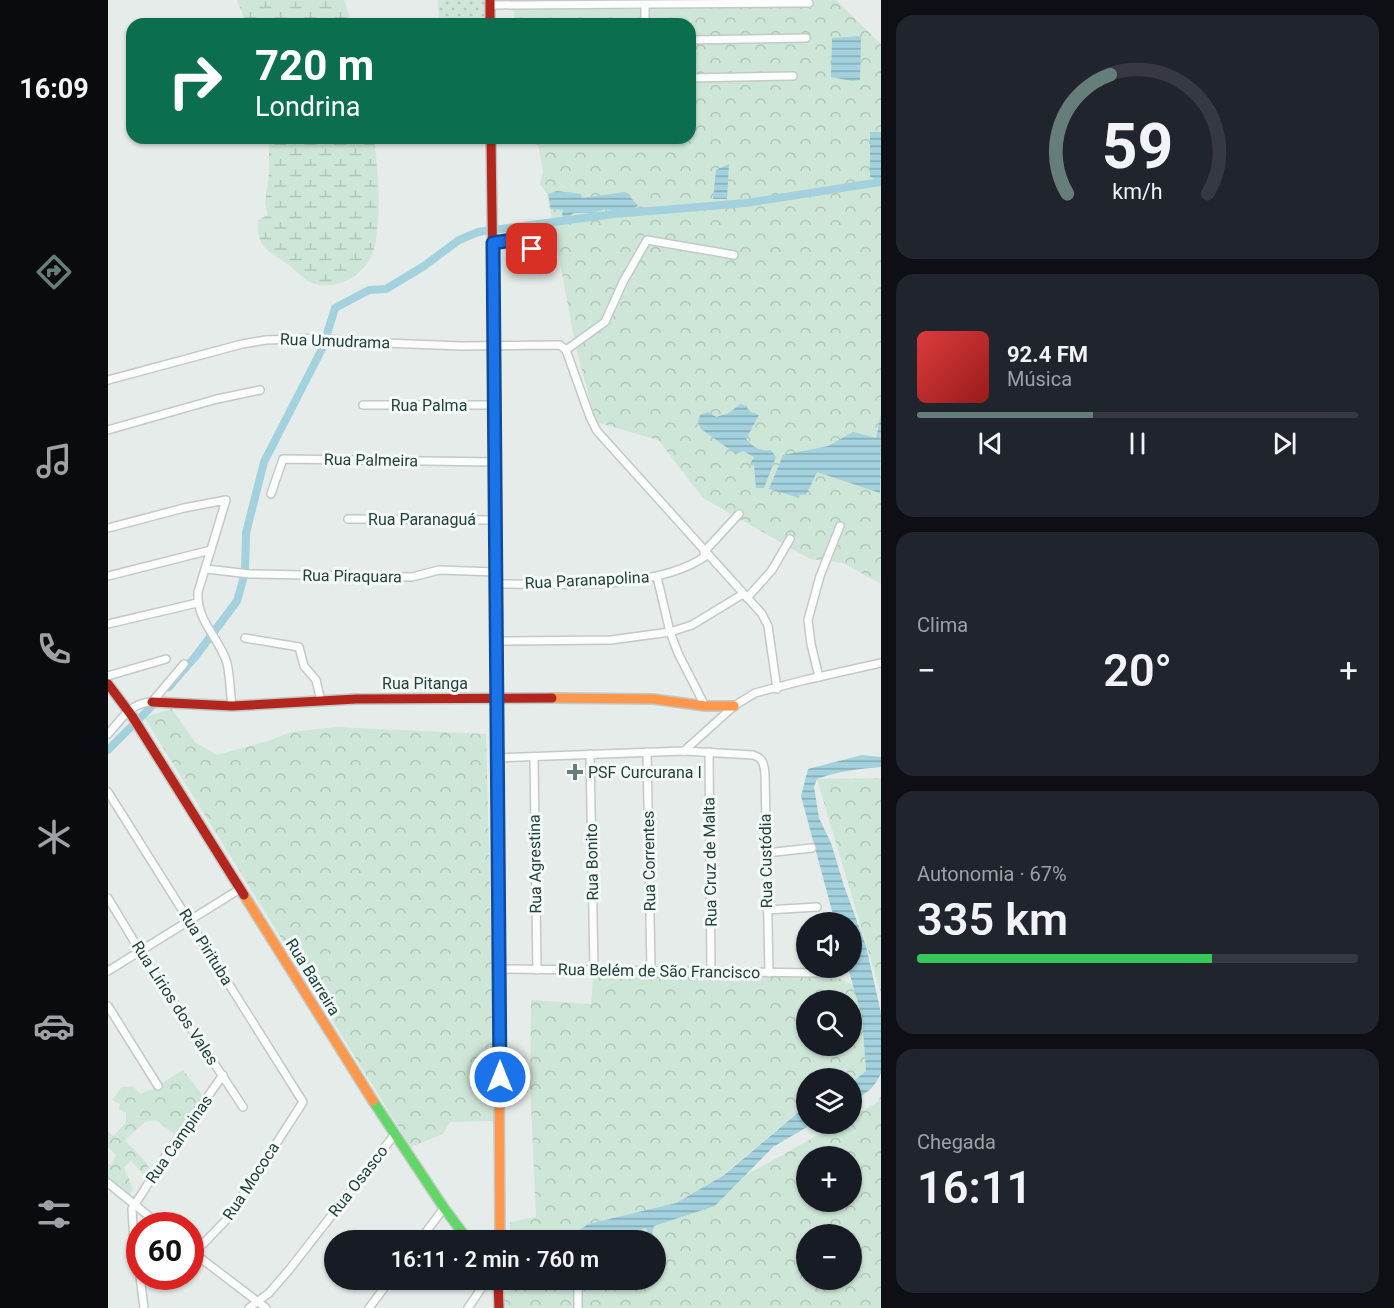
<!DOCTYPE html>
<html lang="pt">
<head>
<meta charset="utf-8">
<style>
	body { margin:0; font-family:Roboto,sans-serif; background:#20242c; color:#f1f3f6; height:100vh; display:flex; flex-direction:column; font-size:22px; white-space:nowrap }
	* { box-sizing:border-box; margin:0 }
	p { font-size:20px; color:#9ea1a6 }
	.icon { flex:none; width:33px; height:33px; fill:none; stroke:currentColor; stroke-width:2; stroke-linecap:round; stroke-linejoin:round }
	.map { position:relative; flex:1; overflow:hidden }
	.side { display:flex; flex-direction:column; gap:15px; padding:15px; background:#0d0f14; width:513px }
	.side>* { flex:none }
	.top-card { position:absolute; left:18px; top:18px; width:570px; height:126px; border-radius:18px; box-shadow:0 2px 4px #0004; background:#0b6e4f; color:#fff; overflow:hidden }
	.controls { position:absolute; left:688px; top:912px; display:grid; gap:12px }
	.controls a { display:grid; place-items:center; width:66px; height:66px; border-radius:50%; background:#171b24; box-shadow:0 2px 4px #0004; font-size:30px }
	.speed { position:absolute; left:18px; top:1212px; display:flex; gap:12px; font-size:30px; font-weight:700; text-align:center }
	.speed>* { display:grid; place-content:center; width:78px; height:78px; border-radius:50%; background:#171b24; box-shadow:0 2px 4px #0004; line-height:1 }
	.speed .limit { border:9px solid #d22; background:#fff; color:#111 }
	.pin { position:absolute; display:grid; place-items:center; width:51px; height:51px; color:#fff; margin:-26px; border-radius:12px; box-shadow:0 3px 9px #0006 }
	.me { position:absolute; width:66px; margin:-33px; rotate:0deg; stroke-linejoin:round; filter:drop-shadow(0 0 4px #0008) }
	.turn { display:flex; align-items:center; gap:21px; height:126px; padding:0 30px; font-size:27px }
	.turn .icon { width:78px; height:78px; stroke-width:2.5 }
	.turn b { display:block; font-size:42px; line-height:51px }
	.big { font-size:45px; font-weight:600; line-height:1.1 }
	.side .card { flex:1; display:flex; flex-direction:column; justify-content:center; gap:9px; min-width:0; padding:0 21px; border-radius:18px; background:#20242c }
	.side .dial { align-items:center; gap:0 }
	.dial svg { height:156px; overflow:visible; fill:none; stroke:#363941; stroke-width:7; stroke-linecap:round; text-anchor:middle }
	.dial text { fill:#f1f3f6; stroke:none }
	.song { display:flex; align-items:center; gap:18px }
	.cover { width:72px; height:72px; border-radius:9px; background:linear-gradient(135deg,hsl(0 70% 55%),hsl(0 70% 35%)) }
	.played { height:6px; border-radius:3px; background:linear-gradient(90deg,#667e79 40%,#363941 40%) }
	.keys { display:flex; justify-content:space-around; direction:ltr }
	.heat { display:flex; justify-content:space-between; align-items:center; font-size:33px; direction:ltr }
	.charge { height:9px; border-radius:4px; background:linear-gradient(90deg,#34c759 67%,#363941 0) }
	.trip { position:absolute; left:216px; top:1230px; width:342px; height:60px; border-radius:30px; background:#171b24; box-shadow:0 2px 4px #0004; font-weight:600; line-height:60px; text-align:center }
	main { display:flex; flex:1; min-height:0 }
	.tab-bar { display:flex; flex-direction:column; width:108px; justify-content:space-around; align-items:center; background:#090b0e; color:#9ea1a6 }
	.tab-bar .icon { width:42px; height:42px }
	.tab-bar .active { color:#667e79 }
	.tab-bar b { font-size:27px; color:#f1f3f6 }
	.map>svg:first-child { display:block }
	.green { fill:url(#green-dots) }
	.forest { fill:url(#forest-crowns); fill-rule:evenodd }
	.wetland { fill:url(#wetland-marsh) }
	.water { fill:url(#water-rules) }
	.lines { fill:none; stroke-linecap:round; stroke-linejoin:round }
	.canal { stroke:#a3d1dd; stroke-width:8 }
	.street-casing { stroke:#c3c9c7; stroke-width:10 }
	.fast-casing { stroke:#c1c9c7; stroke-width:12 }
	.slow-casing { stroke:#c1c9c7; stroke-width:12 }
	.jam-casing { stroke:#c1c9c7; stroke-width:12 }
	.street { stroke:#fbfcfc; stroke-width:7 }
	.fast { stroke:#63d668; stroke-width:9 }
	.slow { stroke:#ff974d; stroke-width:9 }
	.jam { stroke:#b3261e; stroke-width:9 }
	.route-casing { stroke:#114b97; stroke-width:15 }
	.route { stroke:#1a73e8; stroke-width:10 }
	.poi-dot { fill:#667e79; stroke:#f5faf8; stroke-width:2 }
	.labels { text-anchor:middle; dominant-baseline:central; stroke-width:6; stroke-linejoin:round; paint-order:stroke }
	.street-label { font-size:16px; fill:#21423c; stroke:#f5faf8 }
	.poi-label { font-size:16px; fill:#21423c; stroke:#f5faf8; text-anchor:start }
</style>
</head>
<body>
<main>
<nav class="tab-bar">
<b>16:09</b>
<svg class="icon active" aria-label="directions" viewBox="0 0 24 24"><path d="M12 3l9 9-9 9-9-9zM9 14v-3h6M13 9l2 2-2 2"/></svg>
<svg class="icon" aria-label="music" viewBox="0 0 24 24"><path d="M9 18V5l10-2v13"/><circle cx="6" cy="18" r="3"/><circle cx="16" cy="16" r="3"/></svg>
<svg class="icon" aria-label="phone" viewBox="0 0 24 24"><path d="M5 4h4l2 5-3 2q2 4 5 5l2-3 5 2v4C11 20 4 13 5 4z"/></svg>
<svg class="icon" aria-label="climate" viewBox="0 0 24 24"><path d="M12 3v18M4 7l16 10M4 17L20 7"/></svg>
<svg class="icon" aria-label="car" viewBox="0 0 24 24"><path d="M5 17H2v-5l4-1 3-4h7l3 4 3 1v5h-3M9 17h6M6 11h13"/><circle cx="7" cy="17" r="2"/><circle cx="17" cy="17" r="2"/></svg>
<svg class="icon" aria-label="filters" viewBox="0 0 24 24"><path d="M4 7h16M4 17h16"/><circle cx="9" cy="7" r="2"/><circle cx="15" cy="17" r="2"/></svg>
</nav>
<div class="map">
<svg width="773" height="1308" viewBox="0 0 773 1308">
	<defs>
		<pattern id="green-dots" width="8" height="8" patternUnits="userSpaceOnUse" patternTransform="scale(1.5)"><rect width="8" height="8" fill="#cee6d7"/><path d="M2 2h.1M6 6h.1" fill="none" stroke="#b1c6b9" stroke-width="1.8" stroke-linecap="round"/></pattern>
		<pattern id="forest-crowns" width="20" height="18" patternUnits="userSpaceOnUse" patternTransform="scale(1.5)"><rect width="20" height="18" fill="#cee6d7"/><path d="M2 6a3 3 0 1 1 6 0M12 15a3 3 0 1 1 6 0" fill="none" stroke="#b1c6b9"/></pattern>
		<pattern id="wetland-marsh" width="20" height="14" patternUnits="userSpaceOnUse" patternTransform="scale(1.5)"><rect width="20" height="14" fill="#cee6d7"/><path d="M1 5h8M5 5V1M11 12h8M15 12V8" fill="none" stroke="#b1c6b9"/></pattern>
		<pattern id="water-rules" width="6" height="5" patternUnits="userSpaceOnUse" patternTransform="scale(1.5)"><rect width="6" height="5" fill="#a3d1dd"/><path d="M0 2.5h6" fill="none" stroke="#84abb4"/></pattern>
	</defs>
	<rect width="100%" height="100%" fill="#e6ece9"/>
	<!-- green -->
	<polygon class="green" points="330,0 378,0 378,24 331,24"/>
	<!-- forest -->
	<g class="forest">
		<polygon points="403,0 728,0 773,44 773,584 735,563 702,559 595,498 550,440 488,422 468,348 439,194 432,184 435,171 430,145 420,143 420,138 582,138 582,24 408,24"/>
		<polygon points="64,709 87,742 109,755 160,741 183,732 229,727 378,734 388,1121 342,1122 335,1134 303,1147 36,717"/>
		<polygon points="773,778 773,994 709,779"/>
		<path d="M486 970 732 979 745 985 754 1017 758 1071 744 1081V1078H699V1105L612 1177 568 1203 480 1224 457 1240H402V1222L428 1217 422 1084 423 1000 483 1004ZM699 1000H744V1046H699Z"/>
		<path d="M75 1070 95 1096 80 1121 66 1134 48 1120 37 1122 17 1140C25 1151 38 1158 42 1171L35 1174 23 1161 16 1167 25 1189 21 1195 0 1180V1164L3 1165 8 1155 0 1147V1131L5 1136 18 1123V1113L11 1109 12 1104 4 1100 14 1087 25 1086 32 1094 45 1089Z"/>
		<path d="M773 1095V1308H396V1293L419 1280H548V1240H491L607 1206 638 1175 730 1124H744V1116L770 1102ZM699 1156H744V1202H699ZM699 1234H744V1280H699Z"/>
	</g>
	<!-- wetland -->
	<g class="wetland">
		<polygon points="129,0 236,0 244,24 138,24"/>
		<path d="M161 138H266C270 169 274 219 266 249 259 275 225 295 200 281 192 276 186 268 178 263 159 250 148 246 150 220L160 215 157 203 161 174Z"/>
	</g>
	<!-- water -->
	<g class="water">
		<polygon points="753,36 752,80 744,81 723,77 724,38"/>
		<polygon points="762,132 773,132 773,182 762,177"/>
		<polygon points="621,164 619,199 605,199 608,170"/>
		<polygon points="449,191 473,194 474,198 517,192 530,205 525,210 514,209 509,212 499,209 485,213 466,213 458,218 454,215 455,210 443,209 440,194"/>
		<path d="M632 404 639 406 640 411 651 415 638 439C646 447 651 452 663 450L668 457 656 488H648L646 465 641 466 646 457 635 451 628 454 593 429 590 421 592 415 600 412 608 417 621 413Z"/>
		<polygon points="773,415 772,493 709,472 698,495 692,494 691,498 661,489 675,455 720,446 745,432 768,438"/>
		<path d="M754 755 773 757V767C751 769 730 771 709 779L706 787 711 818 723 843 736 886 758 946 773 1013V1073C767 1088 757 1094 744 1102V1082L758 1071 754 1017 740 968H744V922H727L693 796 700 769Z"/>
		<polygon points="699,1105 699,1124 704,1124 665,1147 607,1206 546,1226 544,1233 547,1240 542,1240 538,1228 507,1237 501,1234 488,1240 457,1240 480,1224 568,1203 616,1175"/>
	</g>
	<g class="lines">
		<!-- canal -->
		<g class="canal">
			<polyline points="61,687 87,657 129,601 137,573 138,533 156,462 215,347 227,308 261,290 278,289 316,266 351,240 370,232 506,214 638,203 773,182"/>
			<polyline points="0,750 51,699"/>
		</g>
		<defs>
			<g id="street">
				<polyline points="382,5 701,3"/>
				<polyline points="537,5 537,24"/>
				<polyline points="582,40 698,38"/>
				<polyline points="582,78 685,76"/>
				<polyline points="385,243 403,240 418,248 424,249 439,240 444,232"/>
				<polyline points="458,350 482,417 489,431 654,614 660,626 669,689"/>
				<polyline points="458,350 497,322 515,282 539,240 626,255"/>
				<polyline points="0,380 134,344 158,340 211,338 251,342 354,346 452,345 458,350"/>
				<polyline points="255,405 387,405"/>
				<polyline points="0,430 109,399 152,390"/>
				<polyline points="163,494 175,459 387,462"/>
				<polyline points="240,519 388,520"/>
				<path d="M0 528 76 508 118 500 90 592C88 621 111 637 119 663 122 676 122 692 124 706"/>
				<polyline points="596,552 631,514"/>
				<polyline points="98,569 142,574 304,577 331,570 389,572"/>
				<polyline points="0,576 103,550"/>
				<polyline points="549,577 562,632 570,653 597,706"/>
				<path d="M389 584C448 584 551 591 599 555"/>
				<polyline points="639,598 664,570 682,539"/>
				<polyline points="0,624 89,603"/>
				<polyline points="137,638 191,647 196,666 208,680 213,701"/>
				<polyline points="389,641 503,640 562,632 584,625 635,594"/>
				<polyline points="0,676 58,659"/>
				<polyline points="711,677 703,644 700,620 712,576 732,526"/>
				<path d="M0 734C13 720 23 702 44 702L76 664"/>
				<polyline points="576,751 626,706 647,693 697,680 773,663"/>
				<polyline points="539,752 543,970"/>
				<polyline points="601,752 603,971"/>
				<polyline points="482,754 486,970"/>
				<polyline points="426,757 429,970"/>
				<path d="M389 758 576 751 645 755C655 758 656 764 657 774L661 973"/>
				<polyline points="0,792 195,1102 121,1217 95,1244 82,1252"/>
				<polyline points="658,853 704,848"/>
				<polyline points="0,898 32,951 135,1107"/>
				<polyline points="659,910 709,907"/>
				<polyline points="391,969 712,973"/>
				<polyline points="0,971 132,889"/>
				<polyline points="0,1006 50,1086"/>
				<polyline points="0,1183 53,1226"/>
				<polyline points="312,1240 336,1208"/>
				<polyline points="82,1250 158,1308"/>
				<polyline points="32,1272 26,1244 24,1209 59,1154 115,1075"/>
				<polyline points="32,1276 36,1308"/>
				<polyline points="470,1280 470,1308"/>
				<polyline points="141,1308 161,1293 181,1270 287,1134"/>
				<polyline points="261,1308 282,1280"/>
				<polyline points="360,1308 379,1280"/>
			</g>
			<g id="fast">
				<polyline points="389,579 390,894"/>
				<polyline points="265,1101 336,1208 360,1240"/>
			</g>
			<g id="slow">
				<polyline points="444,698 545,699 597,706 626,706"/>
				<polyline points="390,894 392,1240"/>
				<polyline points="136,895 265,1101"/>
			</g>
			<g id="jam">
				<polyline points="382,0 382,24"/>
				<polyline points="383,138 389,579"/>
				<polyline points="0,684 24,716 136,895"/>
				<polyline points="44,702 124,706 248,699 444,698"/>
				<polyline points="390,1280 391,1308"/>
			</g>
		</defs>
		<!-- street casing -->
		<use href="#street" class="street-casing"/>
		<!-- fast casing -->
		<use href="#fast" class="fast-casing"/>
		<!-- slow casing -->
		<use href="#slow" class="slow-casing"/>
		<!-- jam casing -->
		<use href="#jam" class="jam-casing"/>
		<!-- street -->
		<use href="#street" class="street"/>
		<!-- fast -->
		<use href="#fast" class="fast"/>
		<!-- slow -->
		<use href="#slow" class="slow"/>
		<!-- jam -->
		<use href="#jam" class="jam"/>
	</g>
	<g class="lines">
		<defs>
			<polyline id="route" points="392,1077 385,243 404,240 418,248 424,249"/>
		</defs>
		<!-- route casing -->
		<use href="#route" class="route-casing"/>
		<!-- route -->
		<use href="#route" class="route"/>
	</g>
	<!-- markers -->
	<path class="poi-dot" d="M464 763h6v6h6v6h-6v6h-6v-6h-6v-6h6z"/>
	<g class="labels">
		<!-- street labels -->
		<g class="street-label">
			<text transform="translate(227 341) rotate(2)">Rua Umudrama</text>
			<text x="321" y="405">Rua Palma</text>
			<text transform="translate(263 460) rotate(1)">Rua Palmeira</text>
			<text x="314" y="519">Rua Paranaguá</text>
			<text transform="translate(244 576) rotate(1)">Rua Piraquara</text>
			<text transform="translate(479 580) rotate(-3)">Rua Paranapolina</text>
			<text x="317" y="683">Rua Pitanga</text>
			<text transform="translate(541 861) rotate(-91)">Rua Correntes</text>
			<text transform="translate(658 861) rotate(-91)">Rua Custódia</text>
			<text transform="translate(484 862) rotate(-91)">Rua Bonito</text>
			<text transform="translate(602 862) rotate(-91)">Rua Cruz de Malta</text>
			<text transform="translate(427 864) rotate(-91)">Rua Agrestina</text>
			<text transform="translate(98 947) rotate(58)">Rua Pirituba</text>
			<text transform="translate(551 971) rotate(1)">Rua Belém de São Francisco</text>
			<text transform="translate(205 977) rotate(58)">Rua Barreira</text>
			<text transform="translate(67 1003) rotate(57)">Rua Lírios dos Vales</text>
			<text transform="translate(71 1139) rotate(-55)">Rua Campinas</text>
			<text transform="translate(143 1181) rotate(-57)">Rua Mococa</text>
			<text transform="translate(250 1181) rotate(-52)">Rua Osasco</text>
		</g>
		<!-- poi labels -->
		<g class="poi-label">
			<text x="480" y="772">PSF Curcurana I</text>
		</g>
	</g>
</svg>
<div class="controls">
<a><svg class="icon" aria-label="sound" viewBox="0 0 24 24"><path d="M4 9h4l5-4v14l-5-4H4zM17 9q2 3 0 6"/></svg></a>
<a><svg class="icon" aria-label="search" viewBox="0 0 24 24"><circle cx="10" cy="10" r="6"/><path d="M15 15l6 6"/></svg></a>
<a><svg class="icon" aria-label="layers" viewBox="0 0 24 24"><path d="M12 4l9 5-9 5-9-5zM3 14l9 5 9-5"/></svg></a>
<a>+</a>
<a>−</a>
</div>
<div class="speed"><div class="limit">60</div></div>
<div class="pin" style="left:424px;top:249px;background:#d93025"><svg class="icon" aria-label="arrive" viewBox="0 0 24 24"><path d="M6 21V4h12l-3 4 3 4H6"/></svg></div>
<svg class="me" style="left:392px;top:1077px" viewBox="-20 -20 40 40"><circle r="17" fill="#1a73e8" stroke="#fff" stroke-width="3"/><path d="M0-11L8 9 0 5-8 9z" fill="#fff"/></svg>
<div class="trip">16:11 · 2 min · 760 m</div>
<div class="top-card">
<div class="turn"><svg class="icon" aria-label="right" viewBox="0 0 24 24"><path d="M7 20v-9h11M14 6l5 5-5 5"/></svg><div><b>720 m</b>Londrina</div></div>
</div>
</div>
<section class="side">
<div class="card dial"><svg viewBox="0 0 100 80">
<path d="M14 69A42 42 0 1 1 86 69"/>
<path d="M14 69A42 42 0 0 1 36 8" stroke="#667e79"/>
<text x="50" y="56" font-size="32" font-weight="700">59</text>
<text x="50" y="72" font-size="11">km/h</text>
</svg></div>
<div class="card">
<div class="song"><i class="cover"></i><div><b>92.4 FM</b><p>Música</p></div></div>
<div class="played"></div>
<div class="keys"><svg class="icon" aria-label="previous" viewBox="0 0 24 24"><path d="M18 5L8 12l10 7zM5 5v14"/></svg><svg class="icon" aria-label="pause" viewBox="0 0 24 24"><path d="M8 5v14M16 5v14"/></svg><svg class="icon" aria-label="next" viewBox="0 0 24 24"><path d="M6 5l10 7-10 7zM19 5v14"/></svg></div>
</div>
<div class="card"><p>Clima</p>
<div class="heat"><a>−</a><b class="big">20°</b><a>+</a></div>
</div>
<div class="card"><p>Autonomia · 67%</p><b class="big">335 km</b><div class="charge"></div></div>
<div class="card"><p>Chegada</p><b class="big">16:11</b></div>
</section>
</main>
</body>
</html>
